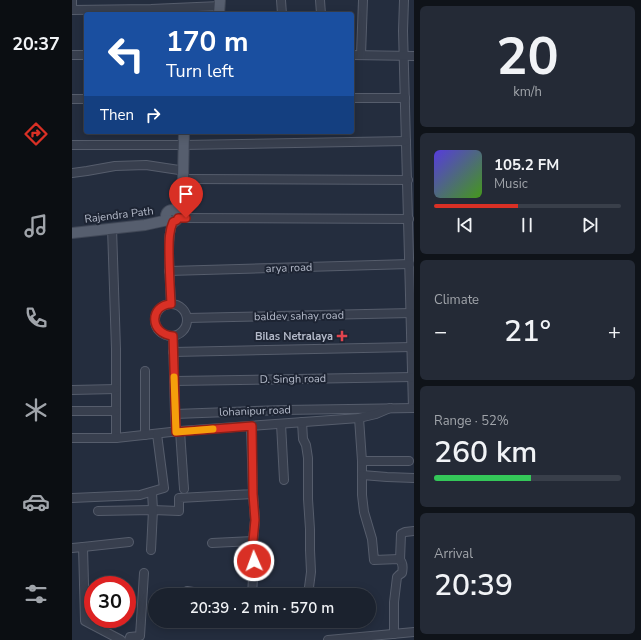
<!DOCTYPE html>
<html lang="en">
<head>
<meta charset="utf-8">
<style>
	body { margin:0; font-family:"Nunito Sans",sans-serif; background:#242a36; color:#f1f3f6; height:100vh; display:flex; flex-direction:column; font-size:15px; white-space:nowrap }
	* { box-sizing:border-box; margin:0 }
	p { font-size:13px; color:#a0a4aa }
	.icon { flex:none; width:22px; height:22px; fill:none; stroke:currentColor; stroke-width:2; stroke-linecap:round; stroke-linejoin:round }
	.map { position:relative; flex:1; overflow:hidden }
	.details { display:flex; flex-direction:column; gap:6px; padding:6px; background:#0f1319; width:227px }
	.details>* { flex:none }
	.hud { position:absolute; left:12px; top:12px; width:270px; height:122px; border-radius:4px; box-shadow:0 2px 10px #0003,0 0 0 1px #393f4a; background:#1a4fa0; color:#fff; overflow:hidden }
	.speed { position:absolute; left:12px; top:576px; display:flex; gap:8px; font-size:20px; font-weight:700; text-align:center }
	.speed>* { display:grid; place-content:center; width:52px; height:52px; border-radius:50%; background:#1b222e; box-shadow:0 2px 10px #0003,0 0 0 1px #393f4a; line-height:1 }
	.speed .limit { border:6px solid #d22; background:#fff; color:#111 }
	.pin { position:absolute; display:grid; place-items:center; width:34px; height:34px; color:#fff; margin:-41px -17px; border-radius:50% 50% 50% 0; rotate:-45deg; box-shadow:0 0 4px #0007 }
	.pin .icon { rotate:45deg }
	.me { position:absolute; width:44px; margin:-22px; rotate:358deg; stroke-linejoin:round; filter:drop-shadow(0 0 3px #0008) }
	.turn { display:flex; align-items:center; gap:14px; height:84px; padding:0 16px; font-size:18px }
	.turn .icon { width:52px; height:52px; stroke-width:2.5 }
	.turn b { display:block; font-size:28px; line-height:34px }
	.then { display:flex; align-items:center; height:38px; padding:0 16px; background:#0003; gap:8px; font-size:15px }
	.big { font-size:30px; font-weight:600; line-height:1.1 }
	.details .widget { flex:1; display:flex; flex-direction:column; justify-content:center; gap:6px; min-width:0; padding:0 14px; border-radius:6px; background:#242a36 }
	.details .dial { align-items:center; gap:0 }
	.dial b { font-size:52px; line-height:1 }
	.song { display:flex; align-items:center; gap:12px }
	.cover { width:48px; height:48px; border-radius:6px; background:linear-gradient(135deg,hsl(250 70% 55%),hsl(100 70% 35%)) }
	.played { height:4px; border-radius:2px; background:linear-gradient(90deg,#d93025 45%,#393f4a 45%) }
	.keys { display:flex; justify-content:space-around; direction:ltr }
	.heat { display:flex; justify-content:space-between; align-items:center; font-size:22px; direction:ltr }
	.charge { height:6px; border-radius:3px; background:linear-gradient(90deg,#34c759 52%,#393f4a 0) }
	.trip { position:absolute; left:76px; top:588px; width:228px; height:40px; border-radius:20px; background:#1b222e; box-shadow:0 2px 10px #0003,0 0 0 1px #393f4a; font-weight:600; line-height:40px; text-align:center }
	main { display:flex; flex:1; min-height:0 }
	.tab-bar { display:flex; flex-direction:column; width:72px; justify-content:space-around; align-items:center; background:#0b0e12; color:#a0a4aa }
	.tab-bar .icon { width:28px; height:28px }
	.tab-bar .current { color:#d93025 }
	.tab-bar b { font-size:18px; color:#f1f3f6 }
	.map>svg:first-child { display:block }
	.lines { fill:none; stroke-linecap:round; stroke-linejoin:round }
	.minor-casing { stroke:#565d6c; stroke-width:10 }
	.major-casing { stroke:#414857; stroke-width:12 }
	.minor { stroke:#383f4e; stroke-width:8 }
	.major { stroke:#565e6e; stroke-width:10 }
	.route-casing { stroke:#8d1f18; stroke-width:10 }
	.route { stroke:#d93025; stroke-width:7 }
	.slow { stroke:#f59e0b; stroke-width:7 }
	.health-dot { fill:#e0444e; stroke:#1d2433; stroke-width:1.5 }
	.labels { text-anchor:middle; dominant-baseline:central; stroke-width:4; stroke-linejoin:round; paint-order:stroke }
	.street-label { font-size:11px; fill:#b4bac9; stroke:#1d2433 }
	.poi-label { font-size:11px; font-weight:bold; fill:#b4bac9; stroke:#1d2433; text-anchor:end }
</style>
</head>
<body>
<main>
<nav class="tab-bar">
<b>20:37</b>
<svg class="icon current" aria-label="directions" viewBox="0 0 24 24"><path d="M12 3l9 9-9 9-9-9zM9 14v-3h6M13 9l2 2-2 2"/></svg>
<svg class="icon" aria-label="music" viewBox="0 0 24 24"><path d="M9 18V5l10-2v13"/><circle cx="6" cy="18" r="3"/><circle cx="16" cy="16" r="3"/></svg>
<svg class="icon" aria-label="phone" viewBox="0 0 24 24"><path d="M5 4h4l2 5-3 2q2 4 5 5l2-3 5 2v4C11 20 4 13 5 4z"/></svg>
<svg class="icon" aria-label="climate" viewBox="0 0 24 24"><path d="M12 3v18M4 7l16 10M4 17L20 7"/></svg>
<svg class="icon" aria-label="car" viewBox="0 0 24 24"><path d="M5 17H2v-5l4-1 3-4h7l3 4 3 1v5h-3M9 17h6M6 11h13"/><circle cx="7" cy="17" r="2"/><circle cx="17" cy="17" r="2"/></svg>
<svg class="icon" aria-label="filters" viewBox="0 0 24 24"><path d="M4 7h16M4 17h16"/><circle cx="9" cy="7" r="2"/><circle cx="15" cy="17" r="2"/></svg>
</nav>
<div class="map">
<svg width="342" height="640" viewBox="0 0 342 640">
	<rect width="100%" height="100%" fill="#242d3e"/>
	<g class="lines">
		<defs>
			<g id="minor">
				<polyline points="0,0 0,10"/>
				<polyline points="209,0 210,14"/>
				<polyline points="248,0 249,14"/>
				<polyline points="332,0 331,31 341,408"/>
				<polyline points="0,10 79,9 148,6"/>
				<polyline points="0,55 14,55"/>
				<polyline points="280,55 342,56"/>
				<polyline points="289,55 291,0"/>
				<polyline points="280,98 333,98"/>
				<polyline points="0,99 14,99"/>
				<polyline points="0,145 107,145"/>
				<polyline points="112,145 334,141"/>
				<polyline points="0,173 15,171 43,166 74,165 107,170"/>
				<polyline points="111,179 336,180"/>
				<polyline points="106,218 337,219"/>
				<polyline points="40,228 44,349 44,438"/>
				<polyline points="97,271 338,264"/>
				<circle cx="99" cy="320" r="16"/>
				<path d="M99 304C98 285 97 268 97 250 97 240 97 231 101 222"/>
				<polyline points="115,318 339,313"/>
				<polyline points="101,336 103,414 212,410 342,408"/>
				<polyline points="101,352 340,347"/>
				<polyline points="73,371 73,435"/>
				<polyline points="102,381 341,377"/>
				<polyline points="0,390 44,389"/>
				<polyline points="0,411 44,411"/>
				<polyline points="103,414 104,432"/>
				<path d="M287 418 290 461V495L292 512 300 539 302 560 327 559C331 562 331 568 330 573L327 575 325 577 322 602V634"/>
				<polyline points="230,422 231,439 234,445 236,458 236,499 238,529 238,550 239,572 236,595"/>
				<polyline points="209,424 212,480"/>
				<polyline points="108,431 112,489"/>
				<polyline points="0,438 44,438 108,431 287,418 304,414 318,408"/>
				<polyline points="290,461 337,461"/>
				<polyline points="290,475 315,477 342,478"/>
				<polyline points="0,498 68,495 92,488 85,434"/>
				<polyline points="26,511 81,510 107,511 107,498 181,494 179,426"/>
				<polyline points="140,543 181,541"/>
				<polyline points="11,547 57,542"/>
				<polyline points="0,548 11,547 13,621 49,640"/>
				<polyline points="79,550 81,510 80,492"/>
				<polyline points="328,560 329,534 333,532 342,531"/>
				<polyline points="115,591 140,595"/>
				<polyline points="180,595 182,561 181,541 183,520 181,494"/>
				<polyline points="57,640 58,637 68,636 72,573"/>
				<polyline points="256,640 342,632"/>
			</g>
			<g id="major">
				<polyline points="147,14 148,0"/>
				<circle cx="100" cy="216" r="6"/>
				<polyline points="104,211 111,179 112,132"/>
				<polyline points="0,233 73,225 96,220"/>
			</g>
		</defs>
		<!-- minor casing -->
		<use href="#minor" class="minor-casing"/>
		<!-- major casing -->
		<use href="#major" class="major-casing"/>
		<!-- minor -->
		<use href="#minor" class="minor"/>
		<!-- major -->
		<use href="#major" class="major"/>
	</g>
	<g class="lines">
		<defs>
			<path id="route" d="M114 218H106L105 220 101 222C97 231 97 240 97 250 97 268 98 285 99 304 77 305 77 334 101 336L104 432 180 426 181 494 183 520 181 541 182 561"/>
		</defs>
		<!-- route casing -->
		<use href="#route" class="route-casing"/>
		<!-- route -->
		<use href="#route" class="route"/>
		<!-- slow -->
		<polyline class="slow" points="102,377 104,432 141,429"/>
	</g>
	<!-- markers -->
	<path class="health-dot" d="M268 330h4v4h4v4h-4v4h-4v-4h-4v-4h4z"/>
	<g class="labels">
		<!-- street labels -->
		<g class="street-label">
			<text transform="translate(47 215) rotate(-7)">Rajendra Path</text>
			<text transform="translate(217 268) rotate(-2)">arya road</text>
			<text transform="translate(227 316) rotate(-1)">baldev sahay road</text>
			<text transform="translate(221 379) rotate(-1)">D. Singh road</text>
			<text transform="translate(183 411) rotate(-2)">lohanipur road</text>
		</g>
		<!-- poi labels -->
		<g class="poi-label">
			<text x="261" y="336">Bilas Netralaya</text>
		</g>
	</g>
</svg>
<div class="speed"><div class="limit">30</div></div>
<div class="pin" style="left:114px;top:218px;background:#d93025"><svg class="icon" aria-label="arrive" viewBox="0 0 24 24"><path d="M6 21V4h12l-3 4 3 4H6"/></svg></div>
<svg class="me" style="left:182px;top:561px" viewBox="-20 -20 40 40"><circle r="17" fill="#d93025" stroke="#fff" stroke-width="3"/><path d="M0-11L8 9 0 5-8 9z" fill="#fff"/></svg>
<div class="trip">20:39 · 2 min · 570 m</div>
<div class="hud">
<div class="turn"><svg class="icon" aria-label="left" viewBox="0 0 24 24"><path d="M17 20v-9H6M10 6l-5 5 5 5"/></svg><div><b>170 m</b>Turn left</div></div>
<div class="then">Then<svg class="icon" aria-label="right" viewBox="0 0 24 24"><path d="M7 20v-9h11M14 6l5 5-5 5"/></svg></div>
</div>
</div>
<section class="details">
<div class="widget dial"><b>20</b><p>km/h</p></div>
<div class="widget">
<div class="song"><i class="cover"></i><div><b>105.2 FM</b><p>Music</p></div></div>
<div class="played"></div>
<div class="keys"><svg class="icon" aria-label="previous" viewBox="0 0 24 24"><path d="M18 5L8 12l10 7zM5 5v14"/></svg><svg class="icon" aria-label="pause" viewBox="0 0 24 24"><path d="M8 5v14M16 5v14"/></svg><svg class="icon" aria-label="next" viewBox="0 0 24 24"><path d="M6 5l10 7-10 7zM19 5v14"/></svg></div>
</div>
<div class="widget"><p>Climate</p>
<div class="heat"><a>−</a><b class="big">21°</b><a>+</a></div>
</div>
<div class="widget"><p>Range · 52%</p><b class="big">260 km</b><div class="charge"></div></div>
<div class="widget"><p>Arrival</p><b class="big">20:39</b></div>
</section>
</main>
</body>
</html>
